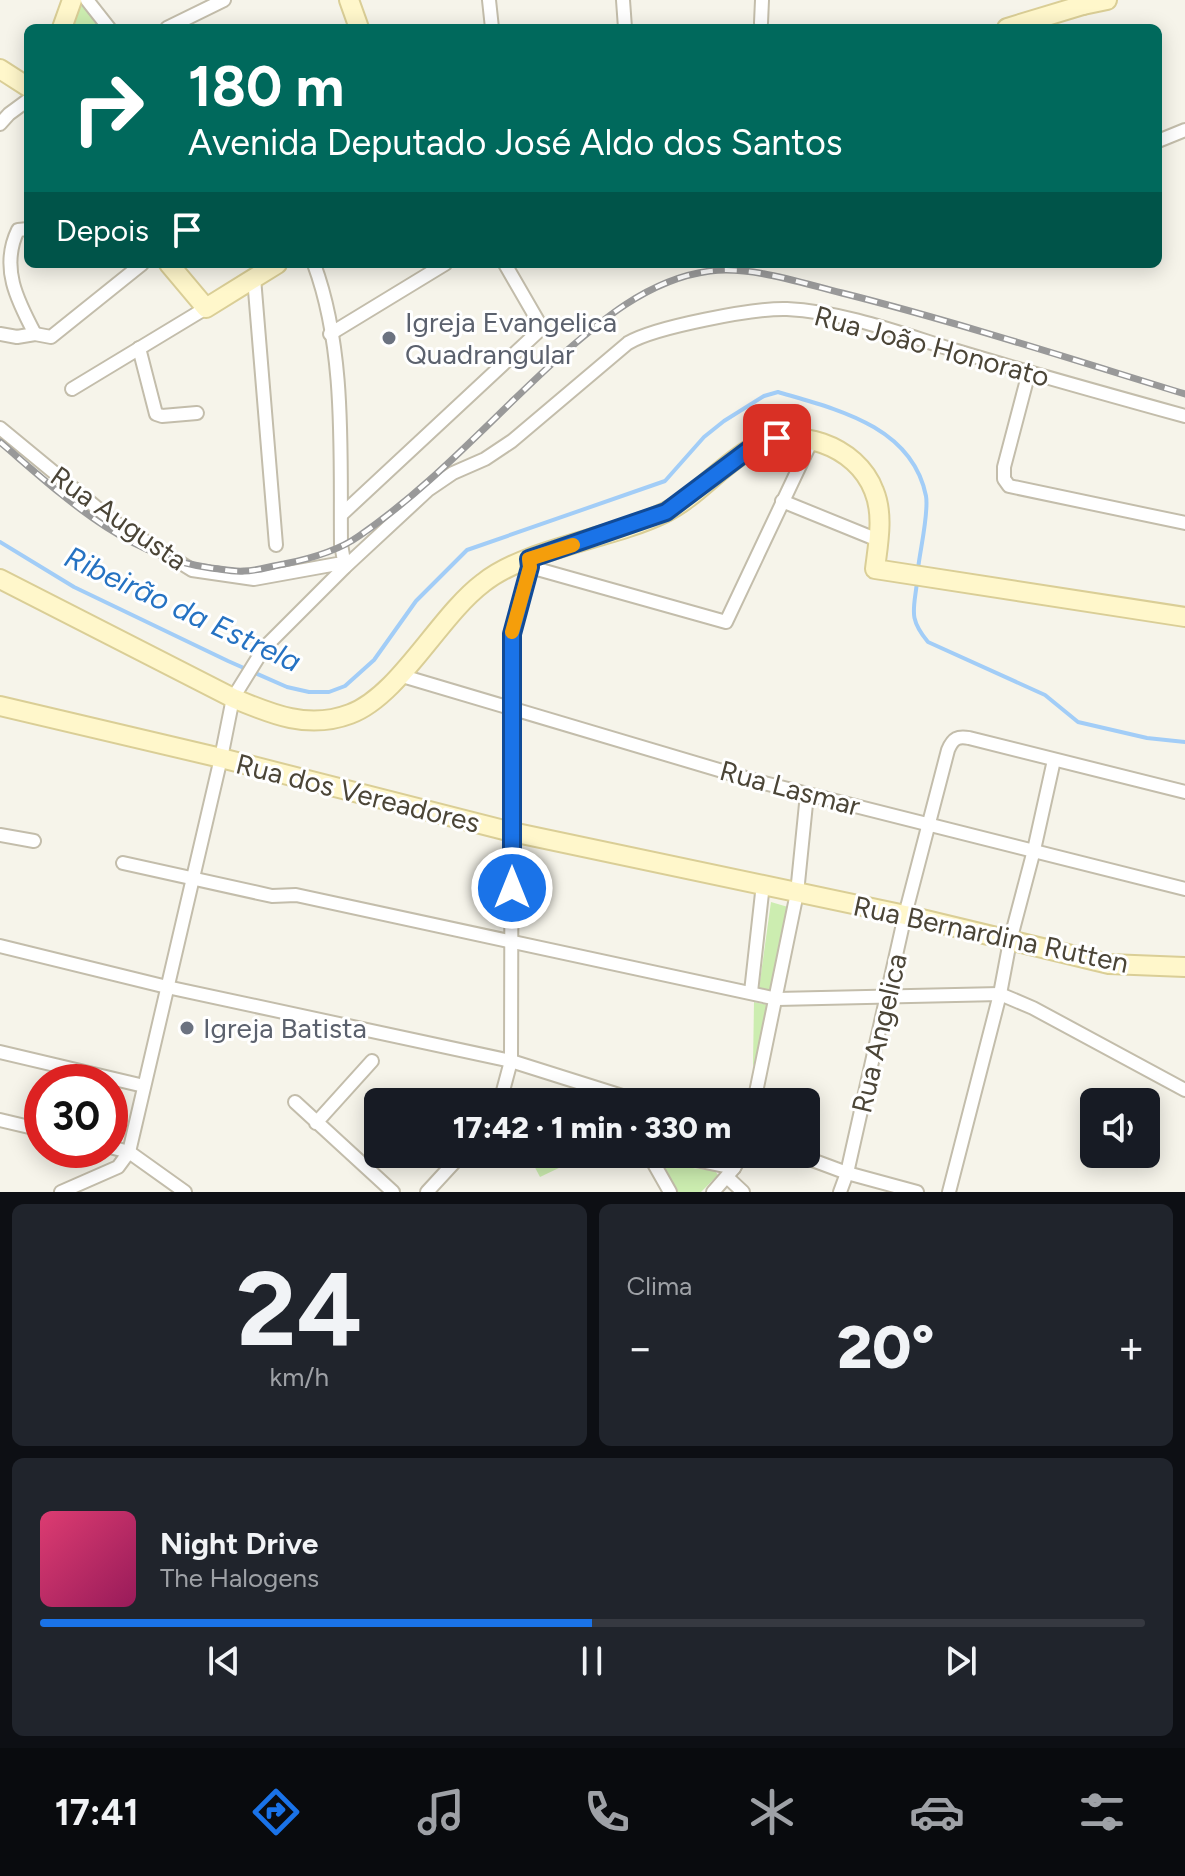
<!DOCTYPE html>
<html lang="pt">
<head>
<meta charset="utf-8">
<style>
	body { margin:0; font-family:Figtree,sans-serif; background:#20242c; color:#f1f3f6; height:100vh; display:flex; flex-direction:column; font-size:30px; white-space:nowrap }
	* { box-sizing:border-box; margin:0 }
	p { font-size:26px; color:#9ea1a6 }
	.icon { flex:none; width:44px; height:44px; fill:none; stroke:currentColor; stroke-width:2; stroke-linecap:round; stroke-linejoin:round }
	.map { position:relative; height:1192px; overflow:hidden }
	.panel { display:flex; flex-direction:column; gap:12px; padding:12px; background:#0d0f14; flex:1 }
	.panel>* { flex:none }
	.banner { position:absolute; left:24px; top:24px; width:1138px; height:244px; border-radius:12px; box-shadow:0 4px 20px #0003; background:#00695c; color:#fff; overflow:hidden }
	.fabs { position:absolute; left:1080px; top:1088px; display:grid; gap:16px }
	.fabs a { display:grid; place-items:center; width:80px; height:80px; border-radius:12px; background:#171b24; box-shadow:0 4px 20px #0003; font-size:40px }
	.speed { position:absolute; left:24px; top:1064px; display:flex; gap:16px; font-size:40px; font-weight:700; text-align:center }
	.speed>* { display:grid; place-content:center; width:104px; height:104px; border-radius:50%; background:#171b24; box-shadow:0 4px 20px #0003; line-height:1 }
	.speed .limit { border:12px solid #d22; background:#fff; color:#111 }
	.pin { position:absolute; display:grid; place-items:center; width:68px; height:68px; color:#fff; margin:-34px; border-radius:16px; box-shadow:0 4px 12px #0006 }
	.me { position:absolute; width:88px; margin:-44px; rotate:0deg; stroke-linejoin:round; filter:drop-shadow(0 0 6px #0008) }
	.turn { display:flex; align-items:center; gap:28px; height:168px; padding:0 32px; font-size:36px }
	.turn .icon { width:104px; height:104px; stroke-width:2.5 }
	.turn b { display:block; font-size:56px; line-height:68px }
	.then { display:flex; align-items:center; height:76px; padding:0 32px; background:#0003; gap:16px; font-size:30px }
	.big { font-size:60px; font-weight:800; line-height:1.1 }
	.panel .card { flex:1; display:flex; flex-direction:column; justify-content:center; gap:12px; min-width:0; padding:0 28px; border-radius:12px; background:#20242c }
	.panel .dial { align-items:center; gap:0 }
	.dial b { font-size:104px; line-height:1 }
	.song { display:flex; align-items:center; gap:24px }
	.cover { width:96px; height:96px; border-radius:12px; background:linear-gradient(135deg,hsl(340 70% 55%),hsl(330 70% 35%)) }
	.played { height:8px; border-radius:4px; background:linear-gradient(90deg,#1a73e8 50%,#363941 50%) }
	.keys { display:flex; justify-content:space-around; direction:ltr }
	.heat { display:flex; justify-content:space-between; align-items:center; font-size:44px; direction:ltr }
	.panel .tiles { flex:1; display:grid; gap:12px; grid-template-columns:1fr 1fr }
	.card:last-child { grid-column:span 2 }
	.trip { position:absolute; left:364px; top:1088px; width:456px; height:80px; border-radius:12px; background:#171b24; box-shadow:0 4px 20px #0003; font-weight:800; line-height:80px; text-align:center }
	.tab-bar { display:flex; height:128px; justify-content:space-around; align-items:center; background:#090b0e; color:#9ea1a6 }
	.tab-bar .icon { width:56px; height:56px }
	.tab-bar .active { color:#1a73e8 }
	.tab-bar b { font-size:36px; color:#f1f3f6 }
	.map>svg:first-child { display:block }
	.green { fill:#ccedb0 }
	.lines { fill:none; stroke-linecap:round; stroke-linejoin:round }
	.stream { stroke:#a2cdf7; stroke-width:4 }
	.street-casing { stroke:#c3bdab; stroke-width:16 }
	.secondary-casing { stroke:#dace96; stroke-width:22 }
	.street { stroke:#fff; stroke-width:12 }
	.secondary { stroke:#fff7cb; stroke-width:18 }
	.rail-casing { stroke:#999; stroke-width:7 }
	.rail { stroke:#fff; stroke-width:4; stroke-dasharray:12; stroke-linecap:butt }
	.route-casing { stroke:#114b97; stroke-width:20 }
	.route { stroke:#1a73e8; stroke-width:14 }
	.slow { stroke:#f59e0b; stroke-width:14 }
	.worship-dot { fill:#6b7280; stroke:#fff; stroke-width:3 }
	.labels { text-anchor:middle; dominant-baseline:central; stroke-width:6; stroke-linejoin:round; paint-order:stroke }
	.worship-label { font-size:28px; fill:#5b616d; stroke:#fff; text-anchor:start }
	.street-label { font-size:28px; fill:#4b4537; stroke:#fff }
	.water-label { font-size:30px; font-style:italic; fill:#2572c2; stroke:#fff }
</style>
</head>
<body>
<div class="map">
<svg width="1185" height="1192" viewBox="0 0 1185 1192">
	<rect width="100%" height="100%" fill="#f6f4ea"/>
	<!-- green -->
	<g class="green">
		<polygon points="75,0 84,0 103,21 90,28 65,28"/>
		<polygon points="771,902 788,907 773,992 759,988"/>
		<polygon points="754,1002 772,1006 756,1073 753,1064"/>
		<polygon points="528,1154 583,1154 584,1156 540,1177"/>
		<polygon points="663,1164 715,1171 718,1175 701,1192 677,1192"/>
	</g>
	<g class="lines">
		<!-- stream -->
		<g class="stream">
			<path d="M0 542 74 587 228 661 287 687 309 692H329L345 686 374 660 416 601 467 550 665 481 704 437 724 421 764 396 778 392C836 409 912 426 926 496 929 513 920 550 918 569"/>
			<path d="M917 582C914 610 908 618 928 642L1045 695 1078 722 1147 738 1185 742"/>
		</g>
		<defs>
			<g id="street">
				<polyline points="87,0 109,28"/>
				<polyline points="489,0 492,28"/>
				<polyline points="623,0 625,28"/>
				<polyline points="761,23 762,0"/>
				<polyline points="167,28 224,0"/>
				<polyline points="0,124 9,114 28,100"/>
				<polyline points="1158,141 1185,130"/>
				<path d="M28 229 18 230C0 267 17 300 35 334"/>
				<polyline points="254,278 276,545"/>
				<polyline points="0,334 17,337 35,334 51,337 142,264"/>
				<polyline points="330,334 445,264"/>
				<polyline points="139,348 156,414 162,416 197,413"/>
				<polyline points="1029,372 1004,467 1004,479 1009,486 1185,523"/>
				<polyline points="72,389 206,308"/>
				<path d="M0 428 113 521 192 570 254 579 337 564 345 567 341 544C340 454 346 350 314 264"/>
				<polyline points="782,501 878,540"/>
				<polyline points="341,515 542,328 505,264"/>
				<polyline points="530,567 726,622 812,440"/>
				<polyline points="399,675 756,781 1185,889"/>
				<polyline points="0,835 34,841"/>
				<polyline points="123,863 272,896 296,895 777,999 1000,994 1033,1008 1185,1090"/>
				<polyline points="0,946 167,987 511,1061 641,1102"/>
				<polyline points="751,992 763,884"/>
				<polyline points="0,1052 144,1086"/>
				<polyline points="295,1102 393,1192"/>
				<polyline points="500,1102 511,1061 512,634 530,567 529,559"/>
				<polyline points="754,1102 797,893 807,794"/>
				<polyline points="0,1120 42,1130"/>
				<polyline points="316,1123 372,1061"/>
				<polyline points="110,1147 129,1152 185,1192"/>
				<polyline points="660,1154 654,1157 653,1162 670,1192"/>
				<polyline points="667,1154 734,1168"/>
				<polyline points="796,1154 847,1173 917,1192"/>
				<polyline points="727,1177 743,1192"/>
				<path d="M61 1192 118 1167 129 1152 221 758 233 698 264 648 345 567 428 490 453 473 485 459 512 441 628 343C655 327 754 308 787 309 845 312 902 334 957 351 1033 374 1109 395 1185 416"/>
				<polyline points="427,1192 462,1154"/>
				<polyline points="713,1192 734,1168 742,1154"/>
				<path d="M840 1192 847 1173 905 915 948 750C953 738 958 736 969 738L1185 792"/>
				<polyline points="949,1192 1000,994 1010,941 1034,850 1054,760"/>
			</g>
			<g id="secondary">
				<polyline points="349,0 359,28"/>
				<polyline points="1083,5 1107,0"/>
				<polyline points="62,28 72,0"/>
				<polyline points="1007,28 1083,5 1088,0"/>
				<polyline points="0,69 28,87"/>
				<polyline points="169,264 206,308 277,264"/>
				<path d="M0 579 233 698C271 714 308 730 350 714 399 696 439 616 483 583 527 548 611 539 664 513 697 497 720 466 752 448 794 424 857 445 874 491 884 515 878 544 875 569L1185 617"/>
				<polyline points="0,706 221,758 512,832 905,915 1109,964 1185,967"/>
			</g>
		</defs>
		<!-- street casing -->
		<use href="#street" class="street-casing"/>
		<!-- secondary casing -->
		<use href="#secondary" class="secondary-casing"/>
		<!-- street -->
		<use href="#street" class="street"/>
		<!-- secondary -->
		<use href="#secondary" class="secondary"/>
		<defs>
			<path id="rail" d="M0 442C62 495 126 557 211 568 221 569 233 572 244 571 257 571 271 566 284 564 309 559 338 551 359 536 432 486 490 420 555 361 599 322 648 279 710 271 753 266 801 283 842 293 957 322 1071 359 1185 394"/>
		</defs>
		<!-- rail casing -->
		<use href="#rail" class="rail-casing"/>
		<!-- rail -->
		<use href="#rail" class="rail"/>
	</g>
	<g class="lines">
		<defs>
			<polyline id="route" points="512,888 512,634 530,567 529,559 666,512 751,448 777,438"/>
		</defs>
		<!-- route casing -->
		<use href="#route" class="route-casing"/>
		<!-- route -->
		<use href="#route" class="route"/>
		<!-- slow -->
		<polyline class="slow" points="512,632 530,567 529,559 573,545"/>
	</g>
	<!-- markers -->
	<g class="worship-dot">
		<circle cx="389" cy="338" r="8"/>
		<circle cx="187" cy="1028" r="8"/>
	</g>
	<g class="labels">
		<!-- worship labels -->
		<g class="worship-label">
			<text x="405" y="322">Igreja Evangelica<tspan x="405" dy="32">Quadrangular</tspan></text>
			<text x="203" y="1028">Igreja Batista</text>
		</g>
		<!-- street labels -->
		<g class="street-label">
			<text transform="translate(932 346) rotate(15)">Rua João Honorato</text>
			<text transform="translate(119 518) rotate(35)">Rua Augusta</text>
			<text transform="translate(790 788) rotate(15)">Rua Lasmar</text>
			<text transform="translate(358 793) rotate(14)">Rua dos Vereadores</text>
			<text transform="translate(991 934) rotate(12)">Rua Bernardina Rutten</text>
			<text transform="translate(879 1033) rotate(-77)">Rua Angelica</text>
		</g>
		<!-- water labels -->
		<g class="water-label">
			<text transform="translate(183 609) rotate(25)">Ribeirão da Estrela</text>
		</g>
	</g>
</svg>
<div class="fabs">
<a><svg class="icon" aria-label="sound" viewBox="0 0 24 24"><path d="M4 9h4l5-4v14l-5-4H4zM17 9q2 3 0 6"/></svg></a>
</div>
<div class="speed"><div class="limit">30</div></div>
<div class="pin" style="left:777px;top:438px;background:#d93025"><svg class="icon" aria-label="arrive" viewBox="0 0 24 24"><path d="M6 21V4h12l-3 4 3 4H6"/></svg></div>
<svg class="me" style="left:512px;top:888px" viewBox="-20 -20 40 40"><circle r="17" fill="#1a73e8" stroke="#fff" stroke-width="3"/><path d="M0-11L8 9 0 5-8 9z" fill="#fff"/></svg>
<div class="trip">17:42 · 1 min · 330 m</div>
<div class="banner">
<div class="turn"><svg class="icon" aria-label="right" viewBox="0 0 24 24"><path d="M7 20v-9h11M14 6l5 5-5 5"/></svg><div><b>180 m</b>Avenida Deputado José Aldo dos Santos</div></div>
<div class="then">Depois<svg class="icon" aria-label="arrive" viewBox="0 0 24 24"><path d="M6 21V4h12l-3 4 3 4H6"/></svg></div>
</div>
</div>
<section class="panel">
<div class="tiles">
<div class="card dial"><b>24</b><p>km/h</p></div>
<div class="card"><p>Clima</p>
<div class="heat"><a>−</a><b class="big">20°</b><a>+</a></div>
</div>
<div class="card">
<div class="song"><i class="cover"></i><div><b>Night Drive</b><p>The Halogens</p></div></div>
<div class="played"></div>
<div class="keys"><svg class="icon" aria-label="previous" viewBox="0 0 24 24"><path d="M18 5L8 12l10 7zM5 5v14"/></svg><svg class="icon" aria-label="pause" viewBox="0 0 24 24"><path d="M8 5v14M16 5v14"/></svg><svg class="icon" aria-label="next" viewBox="0 0 24 24"><path d="M6 5l10 7-10 7zM19 5v14"/></svg></div>
</div>
</div>
</section>
<nav class="tab-bar">
<b>17:41</b>
<svg class="icon active" aria-label="directions" viewBox="0 0 24 24"><path d="M12 3l9 9-9 9-9-9zM9 14v-3h6M13 9l2 2-2 2"/></svg>
<svg class="icon" aria-label="music" viewBox="0 0 24 24"><path d="M9 18V5l10-2v13"/><circle cx="6" cy="18" r="3"/><circle cx="16" cy="16" r="3"/></svg>
<svg class="icon" aria-label="phone" viewBox="0 0 24 24"><path d="M5 4h4l2 5-3 2q2 4 5 5l2-3 5 2v4C11 20 4 13 5 4z"/></svg>
<svg class="icon" aria-label="climate" viewBox="0 0 24 24"><path d="M12 3v18M4 7l16 10M4 17L20 7"/></svg>
<svg class="icon" aria-label="car" viewBox="0 0 24 24"><path d="M5 17H2v-5l4-1 3-4h7l3 4 3 1v5h-3M9 17h6M6 11h13"/><circle cx="7" cy="17" r="2"/><circle cx="17" cy="17" r="2"/></svg>
<svg class="icon" aria-label="filters" viewBox="0 0 24 24"><path d="M4 7h16M4 17h16"/><circle cx="9" cy="7" r="2"/><circle cx="15" cy="17" r="2"/></svg>
</nav>
</body>
</html>
